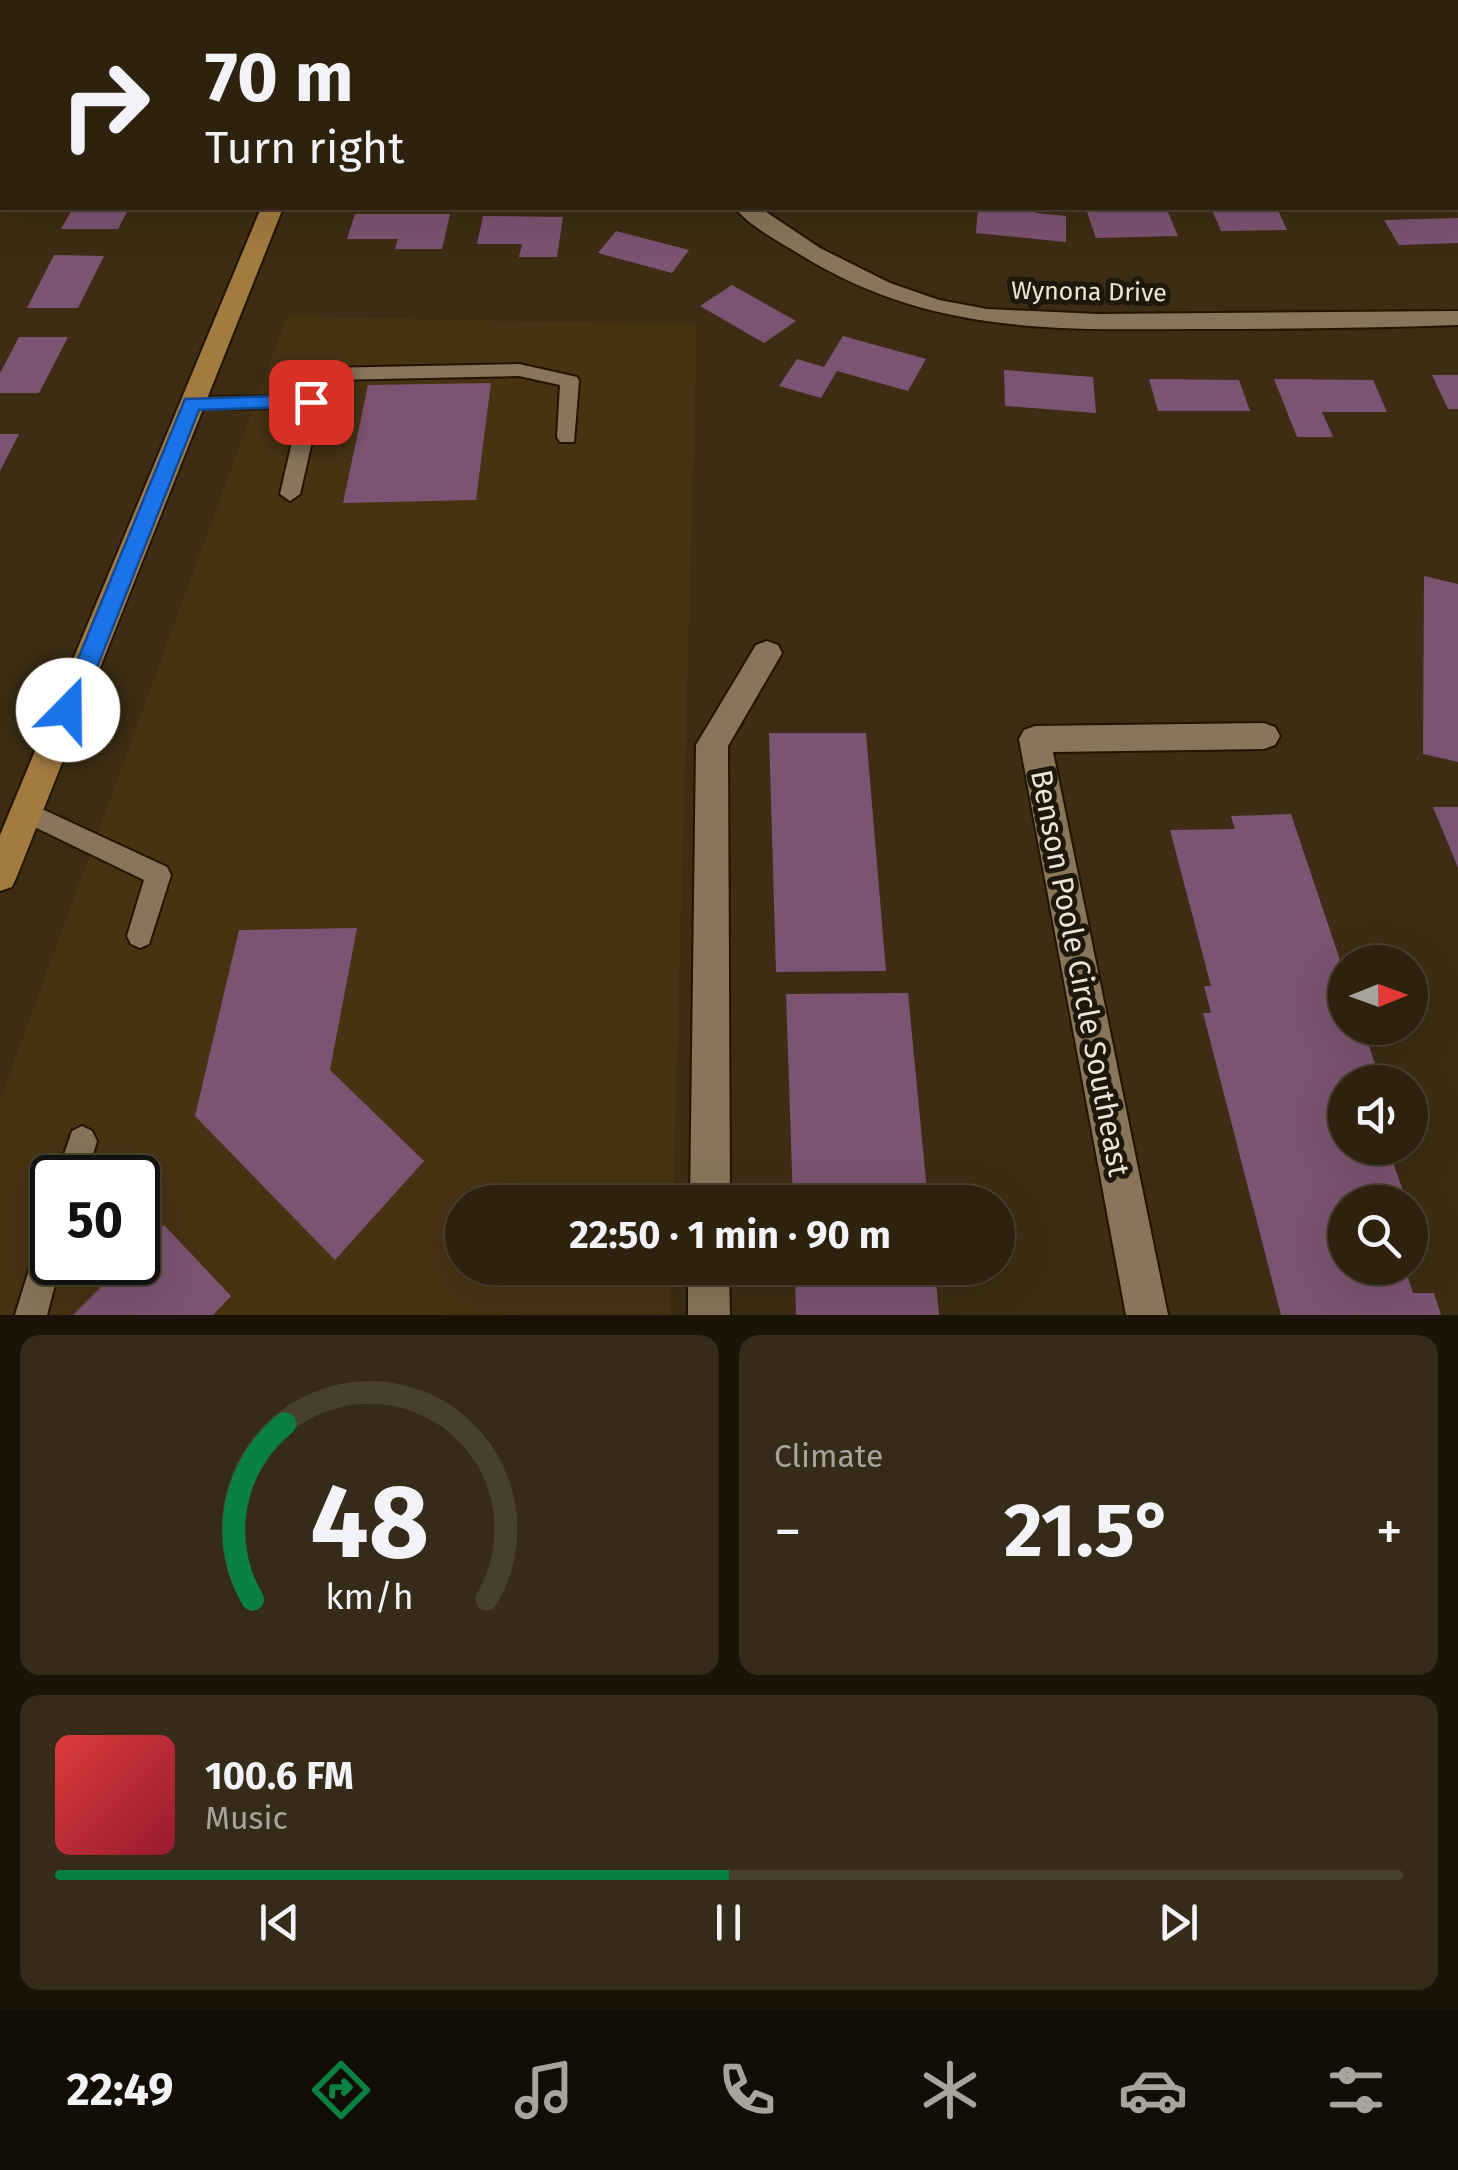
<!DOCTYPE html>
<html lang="en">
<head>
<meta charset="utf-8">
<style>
	body { margin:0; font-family:"Fira Sans",sans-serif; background:#362a18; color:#f1f3f6; height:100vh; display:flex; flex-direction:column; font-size:38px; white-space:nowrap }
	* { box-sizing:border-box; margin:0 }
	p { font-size:32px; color:#a7a49e }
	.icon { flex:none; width:55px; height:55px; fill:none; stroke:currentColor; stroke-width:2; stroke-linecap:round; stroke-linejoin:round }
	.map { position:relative; height:1315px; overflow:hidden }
	.side { display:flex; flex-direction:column; gap:20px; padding:20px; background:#191308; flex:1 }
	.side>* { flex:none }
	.hud { position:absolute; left:0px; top:0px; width:1460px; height:210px; box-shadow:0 10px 40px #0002,0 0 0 2px #493f2f; background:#2e220f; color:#f1f3f6; overflow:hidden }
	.needle { width:65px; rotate:89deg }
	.fabs { position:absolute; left:1328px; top:945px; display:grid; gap:20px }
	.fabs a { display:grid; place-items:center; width:100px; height:100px; border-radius:50%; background:#2e220f; box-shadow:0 10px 40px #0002,0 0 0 2px #493f2f; font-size:50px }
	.speed { position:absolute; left:30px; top:1155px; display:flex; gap:20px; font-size:50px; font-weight:700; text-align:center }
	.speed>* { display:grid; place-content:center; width:130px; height:130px; border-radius:50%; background:#2e220f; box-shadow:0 10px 40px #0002,0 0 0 2px #493f2f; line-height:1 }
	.speed .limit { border:5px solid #111; border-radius:15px; background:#fff; color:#111 }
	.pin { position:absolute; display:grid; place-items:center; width:85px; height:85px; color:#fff; margin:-42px; border-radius:20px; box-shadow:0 5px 15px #0006 }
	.me { position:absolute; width:110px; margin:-55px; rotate:22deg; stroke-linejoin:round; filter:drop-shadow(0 0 8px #0008) }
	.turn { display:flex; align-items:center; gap:35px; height:210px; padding:0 40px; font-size:45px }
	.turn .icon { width:130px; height:130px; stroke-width:2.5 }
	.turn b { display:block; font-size:70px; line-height:85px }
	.big { font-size:75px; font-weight:700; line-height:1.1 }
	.side .widget { flex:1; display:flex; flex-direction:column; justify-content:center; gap:15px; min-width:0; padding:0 35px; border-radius:20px; background:#362a18 }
	.side .dial { align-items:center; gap:0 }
	.dial svg { height:260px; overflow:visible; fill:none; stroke:#493f2f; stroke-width:7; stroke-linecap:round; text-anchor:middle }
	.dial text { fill:#f1f3f6; stroke:none }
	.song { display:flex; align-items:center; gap:30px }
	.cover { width:120px; height:120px; border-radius:15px; background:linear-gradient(135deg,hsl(0 70% 55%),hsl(350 70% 35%)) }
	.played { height:10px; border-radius:5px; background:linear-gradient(90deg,#0b8043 50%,#493f2f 50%) }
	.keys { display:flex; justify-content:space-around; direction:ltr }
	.heat { display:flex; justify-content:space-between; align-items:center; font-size:55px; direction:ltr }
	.side .tiles { flex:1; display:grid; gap:20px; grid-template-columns:1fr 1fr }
	.widget:last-child { grid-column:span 2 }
	.trip { position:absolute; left:445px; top:1185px; width:570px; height:100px; border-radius:50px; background:#2e220f; box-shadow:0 10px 40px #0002,0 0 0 2px #493f2f; font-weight:700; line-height:100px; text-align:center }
	.tabs { display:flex; height:160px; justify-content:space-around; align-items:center; background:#120e06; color:#a7a49e }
	.tabs .icon { width:70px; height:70px }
	.tabs .active { color:#0b8043 }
	.tabs b { font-size:45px; color:#f1f3f6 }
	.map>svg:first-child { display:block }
	.built { fill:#473312; fill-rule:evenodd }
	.building { fill:#7c5372 }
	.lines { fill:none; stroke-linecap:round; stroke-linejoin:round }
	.lane-casing { stroke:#231400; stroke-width:4 }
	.street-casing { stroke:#231400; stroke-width:4 }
	.secondary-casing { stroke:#231400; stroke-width:4 }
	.lane { fill:#88755a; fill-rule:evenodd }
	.street { fill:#88755a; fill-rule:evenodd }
	.secondary { fill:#a27b40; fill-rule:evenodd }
	.route { fill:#1a73e8; stroke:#114b97; stroke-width:2.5 }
	.labels { text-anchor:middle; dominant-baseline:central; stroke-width:10; stroke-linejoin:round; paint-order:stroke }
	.far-street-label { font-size:25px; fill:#eee4d5; stroke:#1e170c }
	.street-label { font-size:30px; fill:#eee4d5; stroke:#1e170c }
</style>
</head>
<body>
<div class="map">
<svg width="1458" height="1315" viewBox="0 0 1458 1315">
	<rect width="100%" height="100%" fill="#3d2d14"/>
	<!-- built -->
	<path class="built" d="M287 316 697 325 673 1202H462V1268H671L670 1315H0V1100ZM52 1178H138V1262H52Z"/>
	<!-- building -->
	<g class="building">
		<polygon points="73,208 129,208 118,229 61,229"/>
		<polygon points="978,208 1036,208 1036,213 1066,216 1066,242 976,233"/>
		<polygon points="1211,208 1277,208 1287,230 1221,231"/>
		<polygon points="1167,210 1178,236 1096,238 1087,212"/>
		<polygon points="355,214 450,214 442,249 395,249 398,239 347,239"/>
		<polygon points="483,216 563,217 557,257 519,257 522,244 477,244"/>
		<polygon points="1458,218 1458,243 1399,245 1384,220"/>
		<polygon points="616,231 689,250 672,273 598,253"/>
		<polygon points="54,255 104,256 78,308 27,308"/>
		<polygon points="732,285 796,321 764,343 700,306"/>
		<polygon points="843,336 926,359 908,391 837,371 821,398 779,386 797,359 824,367"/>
		<polygon points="19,337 68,337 39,393 0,393 0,373"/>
		<polygon points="1004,370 1093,377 1096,413 1005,406"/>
		<polygon points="1432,375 1458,375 1458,409 1448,409"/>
		<polygon points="1149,379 1239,380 1250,411 1158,411"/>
		<polygon points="1274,379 1373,380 1387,412 1322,412 1333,437 1297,437"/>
		<polygon points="491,383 476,500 343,503 368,385"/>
		<polygon points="0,434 19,434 0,471"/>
		<polygon points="1424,576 1458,584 1458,762 1423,754"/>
		<polygon points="769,733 866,733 886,971 776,972"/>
		<polygon points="1433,807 1458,807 1458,868"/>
		<polygon points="1291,814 1345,975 1345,1028 1363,1028 1381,1082 1345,1082 1345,1148 1388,1148 1407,1202 1345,1202 1345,1268 1405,1268 1413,1293 1434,1293 1441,1315 1281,1315 1203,1013 1211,1013 1204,986 1211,986 1170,830 1235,829 1231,816"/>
		<polygon points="357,928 330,1070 424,1161 335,1260 195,1116 239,930"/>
		<polygon points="908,993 928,1202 793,1202 786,994"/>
		<polygon points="1410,1215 1411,1215 1422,1250 1410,1251"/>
		<polygon points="164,1225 231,1296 213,1315 73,1315 126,1262 138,1262 138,1251"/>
		<polygon points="795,1268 935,1268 939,1315 796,1315"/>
	</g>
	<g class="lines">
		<defs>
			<g id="lane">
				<polygon points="519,364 577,377 579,381 574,442 560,442 557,437 560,385 519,376 331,380 321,402 300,494 290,501 280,494 300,408 192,409 182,403 192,397 304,396 317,370 324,368"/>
				<polygon points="27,802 167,867 171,875 149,944 140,948 131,944 127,936 144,880 18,819 15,812 18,805"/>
				<polygon points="82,1126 92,1131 97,1141 86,1178 56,1178 72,1131"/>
				<polygon points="52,1227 52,1262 61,1262 47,1315 15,1315 41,1231"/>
			</g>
			<g id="street">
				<polygon points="1015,0 1035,0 1036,2 1017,2"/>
				<polygon points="1104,0 1124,0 1125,2 1106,2"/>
				<path d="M735 208H760L820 248 890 283 939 300 987 309 1098 314 1458 311V325C1369 328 1281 329 1192 329 1047 330 924 333 796 252 776 240 750 226 735 208Z"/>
				<polygon points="767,641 778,645 782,653 728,746 730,1202 690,1202 696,745 756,645"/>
				<polygon points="1264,723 1275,727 1280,736 1275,745 1264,749 1053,752 1168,1315 1126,1315 1019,739 1024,730 1035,726"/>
				<polygon points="688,1268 729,1268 730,1315 688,1315"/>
			</g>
			<polygon id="secondary" points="261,208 283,208 17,876 12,887 0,891 0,835"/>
		</defs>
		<!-- lane casing -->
		<use href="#lane" class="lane-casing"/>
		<!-- street casing -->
		<use href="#street" class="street-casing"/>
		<!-- secondary casing -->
		<use href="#secondary" class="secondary-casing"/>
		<!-- lane -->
		<use href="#lane" class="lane"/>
		<!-- street -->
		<use href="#street" class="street"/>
		<!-- secondary -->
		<use href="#secondary" class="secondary"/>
	</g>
	<!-- route -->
	<polygon class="route" points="311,395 318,397 318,406 199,410 80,710 77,716 60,716 57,710 185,399"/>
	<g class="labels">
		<!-- far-street labels -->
		<g class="far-street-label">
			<text transform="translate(1089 292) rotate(1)">Wynona Drive</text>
		</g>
		<!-- street labels -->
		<g class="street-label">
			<text transform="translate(1080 973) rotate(79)">Benson Poole Circle Southeast</text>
		</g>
	</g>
</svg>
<div class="fabs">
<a><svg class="needle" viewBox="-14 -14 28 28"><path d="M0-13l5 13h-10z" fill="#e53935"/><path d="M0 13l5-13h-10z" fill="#a7a49e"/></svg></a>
<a><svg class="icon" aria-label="sound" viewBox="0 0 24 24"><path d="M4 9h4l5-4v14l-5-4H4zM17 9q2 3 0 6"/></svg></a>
<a><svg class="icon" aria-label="search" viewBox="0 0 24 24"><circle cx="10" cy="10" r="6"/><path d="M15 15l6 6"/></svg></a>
</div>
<div class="speed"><div class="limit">50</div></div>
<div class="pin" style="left:311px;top:402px;background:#d93025"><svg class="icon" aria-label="arrive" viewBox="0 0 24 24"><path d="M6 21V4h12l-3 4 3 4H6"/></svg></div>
<svg class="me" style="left:68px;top:710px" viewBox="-20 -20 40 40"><circle r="19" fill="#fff"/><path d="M0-13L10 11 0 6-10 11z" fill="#1a73e8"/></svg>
<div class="trip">22:50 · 1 min · 90 m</div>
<div class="hud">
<div class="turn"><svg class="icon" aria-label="right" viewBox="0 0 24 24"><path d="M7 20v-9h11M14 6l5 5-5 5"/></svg><div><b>70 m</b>Turn right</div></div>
</div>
</div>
<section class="side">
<div class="tiles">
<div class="widget dial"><svg viewBox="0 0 100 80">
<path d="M14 69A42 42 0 1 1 86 69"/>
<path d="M14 69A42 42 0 0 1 24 15" stroke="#0b8043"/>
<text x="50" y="56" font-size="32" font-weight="700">48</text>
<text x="50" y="72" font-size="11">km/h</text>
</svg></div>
<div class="widget"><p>Climate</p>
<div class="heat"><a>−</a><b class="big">21.5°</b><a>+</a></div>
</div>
<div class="widget">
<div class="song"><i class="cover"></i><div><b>100.6 FM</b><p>Music</p></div></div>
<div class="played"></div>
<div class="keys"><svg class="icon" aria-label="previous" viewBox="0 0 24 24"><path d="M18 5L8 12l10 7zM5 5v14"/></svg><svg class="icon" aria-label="pause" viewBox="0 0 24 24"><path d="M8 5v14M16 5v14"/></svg><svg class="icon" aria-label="next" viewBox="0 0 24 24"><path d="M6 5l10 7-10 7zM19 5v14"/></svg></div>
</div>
</div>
</section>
<nav class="tabs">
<b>22:49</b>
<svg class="icon active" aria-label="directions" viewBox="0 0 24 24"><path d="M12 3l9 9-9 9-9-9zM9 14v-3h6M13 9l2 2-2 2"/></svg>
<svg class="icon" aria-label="music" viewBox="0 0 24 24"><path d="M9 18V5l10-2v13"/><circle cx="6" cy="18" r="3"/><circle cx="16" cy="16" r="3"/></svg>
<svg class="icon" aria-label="phone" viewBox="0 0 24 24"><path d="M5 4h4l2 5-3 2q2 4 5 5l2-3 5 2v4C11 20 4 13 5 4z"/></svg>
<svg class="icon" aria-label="climate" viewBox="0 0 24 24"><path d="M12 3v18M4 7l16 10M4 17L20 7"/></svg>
<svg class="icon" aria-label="car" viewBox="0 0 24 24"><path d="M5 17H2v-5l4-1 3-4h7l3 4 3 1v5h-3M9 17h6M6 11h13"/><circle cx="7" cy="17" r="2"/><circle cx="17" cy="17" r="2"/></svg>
<svg class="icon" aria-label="filters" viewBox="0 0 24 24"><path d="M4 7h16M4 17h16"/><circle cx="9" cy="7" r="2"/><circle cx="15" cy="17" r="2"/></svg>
</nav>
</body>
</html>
